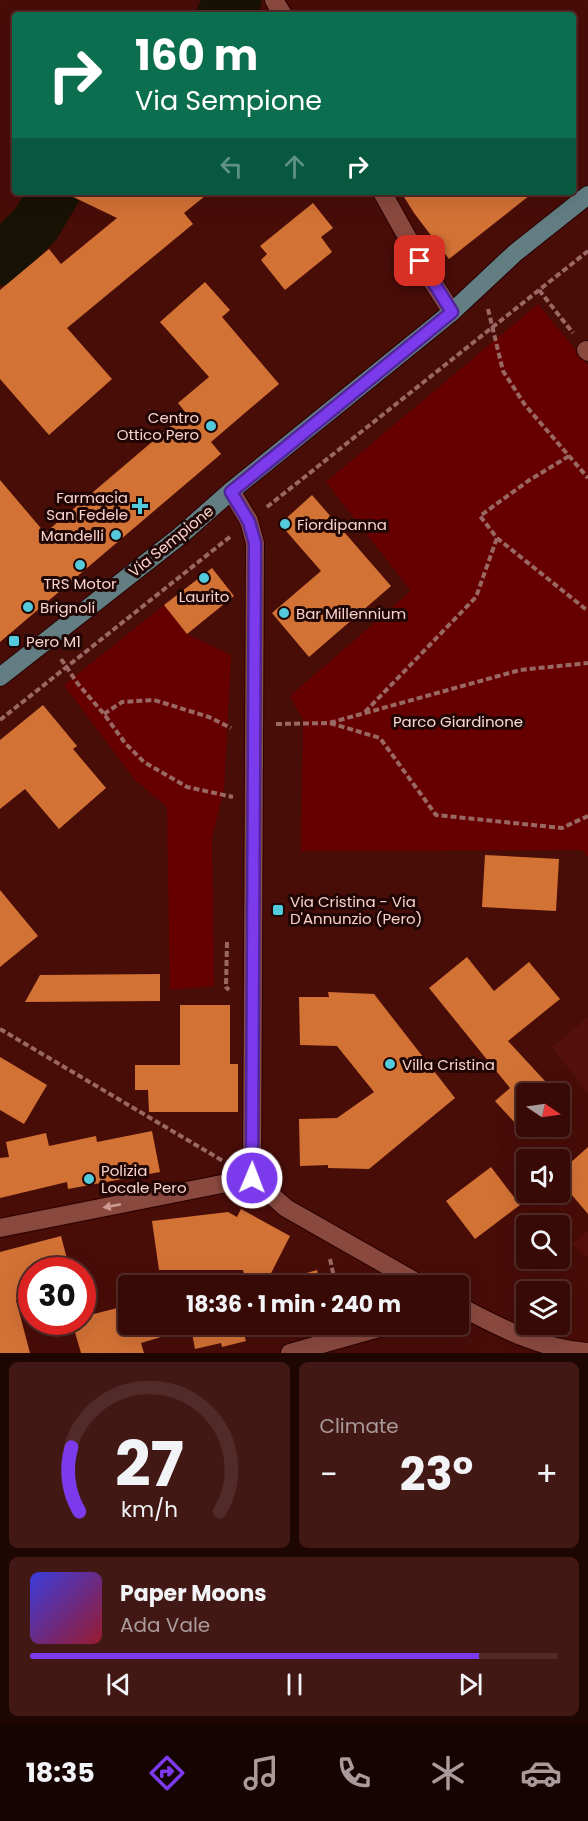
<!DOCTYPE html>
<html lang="en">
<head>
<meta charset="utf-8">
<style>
	body { margin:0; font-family:Poppins,sans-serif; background:#421814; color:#f1f3f6; height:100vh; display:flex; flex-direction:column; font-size:22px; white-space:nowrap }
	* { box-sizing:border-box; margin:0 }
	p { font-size:20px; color:#aa9a9b }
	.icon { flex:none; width:33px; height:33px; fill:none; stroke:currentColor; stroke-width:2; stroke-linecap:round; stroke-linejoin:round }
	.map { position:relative; height:1353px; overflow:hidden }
	.side { display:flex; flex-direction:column; gap:9px; padding:9px; background:#1e0603; flex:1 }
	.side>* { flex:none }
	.guide { position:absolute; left:12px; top:12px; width:564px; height:183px; border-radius:6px; box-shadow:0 6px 24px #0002,0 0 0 2px #512b28; background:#0b6e4f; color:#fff; overflow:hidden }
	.needle { width:39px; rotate:103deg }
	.tools { position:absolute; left:516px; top:1083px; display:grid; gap:12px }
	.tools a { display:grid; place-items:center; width:54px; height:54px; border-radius:6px; background:#370a06; box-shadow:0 6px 24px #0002,0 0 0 2px #512b28; font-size:30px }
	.speed { position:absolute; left:18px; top:1257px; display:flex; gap:12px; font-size:30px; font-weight:700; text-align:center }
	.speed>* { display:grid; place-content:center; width:78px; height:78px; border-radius:50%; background:#370a06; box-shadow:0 6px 24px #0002,0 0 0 2px #512b28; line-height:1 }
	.speed .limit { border:9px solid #d22; background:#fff; color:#111 }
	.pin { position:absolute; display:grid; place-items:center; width:51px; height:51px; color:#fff; margin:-26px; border-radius:12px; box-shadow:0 3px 9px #0006 }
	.me { position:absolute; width:66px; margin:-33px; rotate:1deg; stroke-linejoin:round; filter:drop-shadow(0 0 4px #0008) }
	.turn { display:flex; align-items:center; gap:21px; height:126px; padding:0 24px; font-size:27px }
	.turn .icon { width:78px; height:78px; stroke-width:2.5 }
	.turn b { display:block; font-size:42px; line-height:51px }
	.lanes { display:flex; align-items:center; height:57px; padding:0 24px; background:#0003; justify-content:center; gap:30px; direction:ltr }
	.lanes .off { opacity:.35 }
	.big { font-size:45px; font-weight:700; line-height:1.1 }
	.side .card { flex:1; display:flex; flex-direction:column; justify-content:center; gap:9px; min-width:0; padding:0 21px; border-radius:9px; background:#421814 }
	.side .dial { align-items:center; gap:0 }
	.dial svg { height:156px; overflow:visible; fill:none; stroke:#512b28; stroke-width:7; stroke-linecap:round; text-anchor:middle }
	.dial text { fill:#f1f3f6; stroke:none }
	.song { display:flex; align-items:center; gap:18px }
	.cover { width:72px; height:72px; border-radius:9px; background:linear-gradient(135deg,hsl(240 70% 55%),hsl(350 70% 35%)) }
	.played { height:6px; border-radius:3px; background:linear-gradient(90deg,#7c3aed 85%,#512b28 85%) }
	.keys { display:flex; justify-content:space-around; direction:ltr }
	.heat { display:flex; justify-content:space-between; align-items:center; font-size:33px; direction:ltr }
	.side .tiles { flex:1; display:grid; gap:9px; grid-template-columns:1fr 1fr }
	.card:last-child { grid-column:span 2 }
	.trip { position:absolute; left:118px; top:1275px; width:351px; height:60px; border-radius:6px; background:#370a06; box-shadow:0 6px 24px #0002,0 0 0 2px #512b28; font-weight:700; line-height:60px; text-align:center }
	.tabs { display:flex; height:96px; justify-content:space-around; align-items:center; background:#160402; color:#aa9a9b }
	.tabs .icon { width:42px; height:42px }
	.tabs .active { color:#7c3aed }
	.tabs b { font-size:27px; color:#f1f3f6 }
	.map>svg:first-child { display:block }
	.built { fill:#54100a }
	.green { fill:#600 }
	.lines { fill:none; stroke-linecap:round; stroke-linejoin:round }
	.river { stroke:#171204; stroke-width:51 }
	.building { fill:#d37235 }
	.minor-casing { stroke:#270000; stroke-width:20 }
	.major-casing { stroke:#270000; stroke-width:20 }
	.path { stroke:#9a6862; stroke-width:4; stroke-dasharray:6 3; stroke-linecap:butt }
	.minor { stroke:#8a493f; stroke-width:18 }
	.major { stroke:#627e83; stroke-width:18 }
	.oneway { fill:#cd9b93 }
	.route-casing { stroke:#51269a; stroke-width:15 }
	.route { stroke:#7c3aed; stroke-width:10 }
	.poi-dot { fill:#54cadd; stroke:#1f0604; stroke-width:2 }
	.labels { text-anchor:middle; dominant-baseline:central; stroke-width:6; stroke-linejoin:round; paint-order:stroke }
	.poi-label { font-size:15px; fill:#f9d2cb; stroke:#1f0604; text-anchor:start }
	.street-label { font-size:15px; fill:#f9d2cb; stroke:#1f0604 }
	.park-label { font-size:15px; fill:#f7d9d4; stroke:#1f0604 }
</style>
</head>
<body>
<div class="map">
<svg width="588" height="1353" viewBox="0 0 588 1353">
	<rect width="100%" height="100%" fill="#490d08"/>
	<!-- built -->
	<g class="built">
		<polygon points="588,1017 588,1093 552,1047"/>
		<polygon points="588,1231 588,1257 571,1244"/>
	</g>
	<!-- green -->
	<g class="green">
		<polygon points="538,304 588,365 588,857 582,850 301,851 303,720 290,696 411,591 326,482"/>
		<polygon points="164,605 187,634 231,655 224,789 212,837 214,986 170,990 167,807 135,780 64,685"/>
	</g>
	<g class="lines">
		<!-- river -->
		<g class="river">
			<polyline points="222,15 236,0"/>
			<polyline points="0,260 36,224 55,192"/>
		</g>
	</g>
	<!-- building -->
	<g class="building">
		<polygon points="63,192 210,192 184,213 193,224 67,328 112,379 49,435 0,379 0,290 49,249 61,264 117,218"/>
		<polygon points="401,192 534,192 449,259 414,213"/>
		<polygon points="313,203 333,228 321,237 332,252 285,290 261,260 267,254 260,246"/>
		<polygon points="205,282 230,310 222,317 279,384 211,442 221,454 0,642 0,480 45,533 186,413 178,403 209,377 160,322"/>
		<polygon points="312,495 391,586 309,657 272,613 321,571 280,524"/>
		<polygon points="212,568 234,596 187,634 164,605"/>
		<polygon points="43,705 77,746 73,749 106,788 59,829 25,789 0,809 0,740"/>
		<polygon points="485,855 559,859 556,911 482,907"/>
		<polygon points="0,890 38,936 0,967"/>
		<polygon points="467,957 494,991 529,962 560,999 508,1041 557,1094 526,1094 526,1135 495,1101 510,1088 429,988"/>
		<polygon points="160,974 160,1001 25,1002 40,975"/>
		<polygon points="328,992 374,994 455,1098 369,1169 328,1168 328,1165 300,1166 299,1119 337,1118 374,1092 337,1046 300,1045 299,997 329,997"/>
		<polygon points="180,1005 230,1005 230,1064 238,1064 238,1112 149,1112 148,1090 135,1090 135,1065 180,1065"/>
		<polygon points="0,1057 47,1085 24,1124 0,1110"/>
		<polygon points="152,1131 160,1172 68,1189 67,1182 0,1198 0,1158 9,1157 6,1142 46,1133 49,1146 96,1136 97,1142"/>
		<polygon points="588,1147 588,1214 560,1181 560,1172"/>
		<polygon points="491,1167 520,1205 475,1239 446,1201"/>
		<polygon points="241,1209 290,1236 265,1285 317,1270 321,1286 201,1286 244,1274 243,1270 159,1270 152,1221 228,1212 237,1217"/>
		<polygon points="61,1236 70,1270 32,1270 32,1296 16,1300 30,1353 0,1353 0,1252"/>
		<polygon points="129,1305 129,1324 278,1324 244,1334 246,1341 222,1347 221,1343 195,1349 191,1328 141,1343 144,1353 81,1353 72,1322 82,1322 82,1317"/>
	</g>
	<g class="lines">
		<defs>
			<g id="minor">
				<polyline points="274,0 283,15"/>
				<polyline points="382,192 430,278 452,312"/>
				<polyline points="586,350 588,352"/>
				<polyline points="231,491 249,521 255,543 252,1178"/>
				<polyline points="252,1178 286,1208 423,1286"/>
				<polyline points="0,1228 252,1178"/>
				<path d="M459 1306C501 1328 540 1349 588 1352"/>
				<polyline points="290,1353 393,1324"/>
			</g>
			<polyline id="major" points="0,677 180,536 231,491 452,312 515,253 588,195"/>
		</defs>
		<!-- minor casing -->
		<use href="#minor" class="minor-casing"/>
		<!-- major casing -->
		<use href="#major" class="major-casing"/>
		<!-- path -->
		<g class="path">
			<polyline points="539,290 573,333"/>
			<polyline points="488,309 503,371 525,405 588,478"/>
			<polyline points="569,456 528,481 480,516 497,538 588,611"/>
			<polyline points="267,507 588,251"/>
			<polyline points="61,659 78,684 104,714 125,743 144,762 187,787 233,797"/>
			<polyline points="365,712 476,597 497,538"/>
			<polyline points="104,714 122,702 154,700 209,717 231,728"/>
			<polyline points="0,720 231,536"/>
			<polyline points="330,723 380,738 436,815 562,828 588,816"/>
			<polyline points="276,724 329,723 520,670 588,663"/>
			<polyline points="227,942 226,987 229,990"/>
			<polyline points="0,1029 223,1161"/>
			<polyline points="330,1259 336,1286"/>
		</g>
		<!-- minor -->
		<use href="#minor" class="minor"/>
		<!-- major -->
		<use href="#major" class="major"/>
	</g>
	<!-- one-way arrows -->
	<defs><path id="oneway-solid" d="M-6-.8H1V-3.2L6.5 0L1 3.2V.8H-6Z" transform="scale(1.5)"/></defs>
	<use class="oneway" href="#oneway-solid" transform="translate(112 1206) rotate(169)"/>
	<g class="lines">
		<defs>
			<polyline id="route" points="252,1178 255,543 249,522 231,492 452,312 420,261"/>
		</defs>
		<!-- route casing -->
		<use href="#route" class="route-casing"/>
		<!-- route -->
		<use href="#route" class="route"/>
	</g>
	<!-- markers -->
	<g class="poi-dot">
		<circle cx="211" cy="426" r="6"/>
		<path d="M137 497h6v6h6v6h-6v6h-6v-6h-6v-6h6z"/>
		<circle cx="285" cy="524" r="6"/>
		<circle cx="116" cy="535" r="6"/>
		<circle cx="80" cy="565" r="6"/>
		<circle cx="204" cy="578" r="6"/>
		<circle cx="28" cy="607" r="6"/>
		<circle cx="284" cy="613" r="6"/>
		<rect x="8" y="635" width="12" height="12" rx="3"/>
		<rect x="272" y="904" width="12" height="12" rx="3"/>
		<circle cx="390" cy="1064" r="6"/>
		<circle cx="89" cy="1179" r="6"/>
	</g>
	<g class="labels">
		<!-- poi labels -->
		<g class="poi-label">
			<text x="199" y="417" text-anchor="end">Centro<tspan x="199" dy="17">Ottico Pero</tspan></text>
			<text x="128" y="497" text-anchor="end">Farmacia<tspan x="128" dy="17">San Fedele</tspan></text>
			<text x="297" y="524">Fiordipanna</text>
			<text x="104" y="535" text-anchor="end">Mandelli</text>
			<text x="80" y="583" text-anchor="middle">TRS Motor</text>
			<text x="204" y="596" text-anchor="middle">Laurito</text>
			<text x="40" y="607">Brignoli</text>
			<text x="296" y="613">Bar Millennium</text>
			<text x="26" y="641">Pero M1</text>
			<text x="290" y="901">Via Cristina - Via<tspan x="290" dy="17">D'Annunzio (Pero)</tspan></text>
			<text x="402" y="1064">Villa Cristina</text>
			<text x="101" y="1170">Polizia<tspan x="101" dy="17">Locale Pero</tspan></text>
		</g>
		<!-- street labels -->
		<g class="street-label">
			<text transform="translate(171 541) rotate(-39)">Via Sempione</text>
		</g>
		<!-- park labels -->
		<g class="park-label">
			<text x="458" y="721">Parco Giardinone</text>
		</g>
	</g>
</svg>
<div class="tools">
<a><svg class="needle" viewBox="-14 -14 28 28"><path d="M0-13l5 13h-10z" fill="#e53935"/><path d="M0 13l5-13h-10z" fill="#aa9a9b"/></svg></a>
<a><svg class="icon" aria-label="sound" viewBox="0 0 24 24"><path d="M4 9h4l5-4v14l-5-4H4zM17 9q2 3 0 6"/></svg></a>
<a><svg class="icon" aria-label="search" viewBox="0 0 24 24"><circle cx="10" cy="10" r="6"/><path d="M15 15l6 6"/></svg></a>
<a><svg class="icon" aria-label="layers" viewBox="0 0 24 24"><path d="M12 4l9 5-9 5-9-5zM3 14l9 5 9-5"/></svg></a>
</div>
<div class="speed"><div class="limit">30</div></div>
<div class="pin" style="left:420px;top:261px;background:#d93025"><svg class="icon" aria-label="arrive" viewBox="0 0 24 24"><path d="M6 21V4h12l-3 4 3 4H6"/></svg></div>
<svg class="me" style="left:252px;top:1178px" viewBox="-20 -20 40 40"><circle r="17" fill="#7c3aed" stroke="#fff" stroke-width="3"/><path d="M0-11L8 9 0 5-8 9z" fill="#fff"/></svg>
<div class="trip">18:36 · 1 min · 240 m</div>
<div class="guide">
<div class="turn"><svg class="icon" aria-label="right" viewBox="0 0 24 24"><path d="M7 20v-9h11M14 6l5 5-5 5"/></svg><div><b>160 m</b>Via Sempione</div></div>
<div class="lanes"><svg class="icon off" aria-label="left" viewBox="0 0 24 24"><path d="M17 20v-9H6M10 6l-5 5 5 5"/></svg><svg class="icon off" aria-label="ahead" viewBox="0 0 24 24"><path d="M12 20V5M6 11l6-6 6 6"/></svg><svg class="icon" aria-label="right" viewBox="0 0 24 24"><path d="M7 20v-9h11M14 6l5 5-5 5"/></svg></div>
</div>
</div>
<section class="side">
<div class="tiles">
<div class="card dial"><svg viewBox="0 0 100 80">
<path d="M14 69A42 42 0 1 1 86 69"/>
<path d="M14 69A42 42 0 0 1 10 36" stroke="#7c3aed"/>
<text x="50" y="56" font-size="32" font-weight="700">27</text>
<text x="50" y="72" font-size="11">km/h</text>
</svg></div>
<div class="card"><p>Climate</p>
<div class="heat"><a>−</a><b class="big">23°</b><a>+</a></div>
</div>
<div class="card">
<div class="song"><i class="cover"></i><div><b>Paper Moons</b><p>Ada Vale</p></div></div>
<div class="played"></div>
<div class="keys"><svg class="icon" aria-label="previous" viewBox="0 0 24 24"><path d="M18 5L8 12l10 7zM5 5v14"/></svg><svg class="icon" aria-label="pause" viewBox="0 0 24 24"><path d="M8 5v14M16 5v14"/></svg><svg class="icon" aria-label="next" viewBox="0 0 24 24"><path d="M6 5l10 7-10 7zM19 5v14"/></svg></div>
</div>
</div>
</section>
<nav class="tabs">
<b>18:35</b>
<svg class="icon active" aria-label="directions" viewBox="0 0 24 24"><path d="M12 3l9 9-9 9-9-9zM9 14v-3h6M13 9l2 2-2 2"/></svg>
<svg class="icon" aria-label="music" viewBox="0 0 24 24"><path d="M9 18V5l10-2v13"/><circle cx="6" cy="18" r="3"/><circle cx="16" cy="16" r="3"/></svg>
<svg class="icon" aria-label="phone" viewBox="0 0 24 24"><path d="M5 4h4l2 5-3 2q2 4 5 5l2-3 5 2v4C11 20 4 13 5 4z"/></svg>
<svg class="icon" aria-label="climate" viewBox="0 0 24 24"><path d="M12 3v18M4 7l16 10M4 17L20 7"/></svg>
<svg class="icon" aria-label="car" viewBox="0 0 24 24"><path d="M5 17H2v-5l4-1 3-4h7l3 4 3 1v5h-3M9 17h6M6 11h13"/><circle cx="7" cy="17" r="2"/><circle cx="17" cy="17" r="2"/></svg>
</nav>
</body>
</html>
